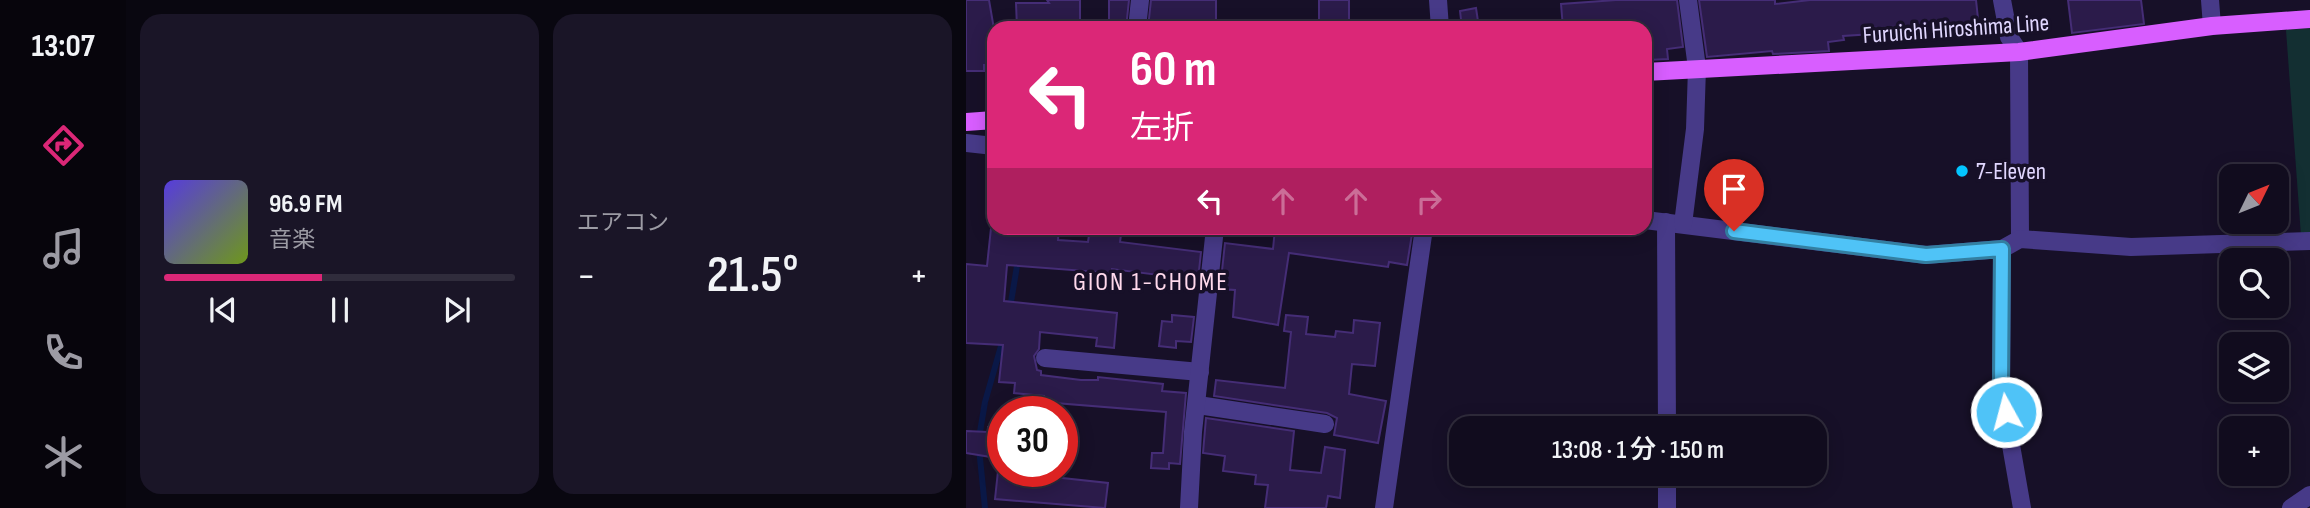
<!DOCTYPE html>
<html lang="ja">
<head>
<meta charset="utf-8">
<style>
	body { margin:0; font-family:"Sofia Sans Condensed","Noto Sans JP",sans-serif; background:#1a1527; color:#f1f3f6; height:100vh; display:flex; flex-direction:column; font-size:26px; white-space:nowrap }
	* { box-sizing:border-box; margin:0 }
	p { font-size:23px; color:#9c9ba4 }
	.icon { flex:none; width:38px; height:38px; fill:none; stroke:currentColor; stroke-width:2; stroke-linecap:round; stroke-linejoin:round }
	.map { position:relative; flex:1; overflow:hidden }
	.side { display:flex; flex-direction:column; gap:14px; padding:14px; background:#090710; width:840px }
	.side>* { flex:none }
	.banner { position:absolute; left:21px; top:21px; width:665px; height:214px; border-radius:21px; box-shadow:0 4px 18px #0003,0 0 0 2px #302c3c; background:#db2777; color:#fff; overflow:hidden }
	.needle { width:46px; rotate:47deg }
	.buttons { position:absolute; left:1253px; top:164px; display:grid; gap:14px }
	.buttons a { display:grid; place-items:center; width:70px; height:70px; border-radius:14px; background:#110c1e; box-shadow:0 4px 18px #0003,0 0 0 2px #302c3c; font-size:35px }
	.speed { position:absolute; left:21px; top:396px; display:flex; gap:14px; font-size:35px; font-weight:700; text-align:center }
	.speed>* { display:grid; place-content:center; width:91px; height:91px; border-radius:50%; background:#110c1e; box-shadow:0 4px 18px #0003,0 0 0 2px #302c3c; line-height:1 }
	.speed .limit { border:10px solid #d22; background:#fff; color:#111 }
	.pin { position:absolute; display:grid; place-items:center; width:60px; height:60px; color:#fff; margin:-72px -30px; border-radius:50% 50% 50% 0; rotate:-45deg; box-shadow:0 0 7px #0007 }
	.pin .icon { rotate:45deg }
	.me { position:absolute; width:77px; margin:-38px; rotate:353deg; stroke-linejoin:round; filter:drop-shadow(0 0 5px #0008) }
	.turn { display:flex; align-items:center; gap:24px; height:147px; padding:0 28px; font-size:32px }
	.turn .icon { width:91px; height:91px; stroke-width:2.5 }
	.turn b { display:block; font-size:49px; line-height:60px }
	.lanes { display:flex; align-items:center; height:66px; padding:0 28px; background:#0003; justify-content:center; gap:35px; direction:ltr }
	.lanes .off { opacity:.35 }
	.big { font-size:52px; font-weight:600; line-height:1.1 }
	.side .tile { flex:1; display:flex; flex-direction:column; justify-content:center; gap:10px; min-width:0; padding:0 24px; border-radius:21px; background:#1a1527 }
	.song { display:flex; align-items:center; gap:21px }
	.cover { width:84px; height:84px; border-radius:10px; background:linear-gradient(135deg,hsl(250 70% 55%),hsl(80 70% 35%)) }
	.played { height:7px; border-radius:4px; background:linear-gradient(90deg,#db2777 45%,#302c3c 45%) }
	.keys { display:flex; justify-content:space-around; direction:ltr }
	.heat { display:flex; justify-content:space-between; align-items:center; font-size:38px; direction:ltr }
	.side .tiles { flex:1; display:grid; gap:14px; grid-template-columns:repeat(2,1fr) }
	.trip { position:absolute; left:483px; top:416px; width:378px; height:70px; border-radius:21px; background:#110c1e; box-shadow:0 4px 18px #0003,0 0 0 2px #302c3c; font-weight:600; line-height:70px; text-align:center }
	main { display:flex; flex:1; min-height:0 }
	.dock { display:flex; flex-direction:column; width:126px; justify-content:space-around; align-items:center; background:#07050c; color:#9c9ba4 }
	.dock .icon { width:49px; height:49px }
	.dock .on { color:#db2777 }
	.dock b { font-size:32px; color:#f1f3f6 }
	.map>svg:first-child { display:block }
	.green { fill:#132f32 }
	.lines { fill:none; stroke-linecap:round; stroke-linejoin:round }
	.stream { stroke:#0a1847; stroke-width:6 }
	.building { fill:#2b1b4a; stroke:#452d76; stroke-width:2 }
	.minor { stroke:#473a88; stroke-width:18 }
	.major { stroke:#d85eff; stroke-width:18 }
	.route-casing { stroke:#337fa1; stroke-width:18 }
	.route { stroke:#4fc3f7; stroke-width:12 }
	.poi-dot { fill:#03c5ff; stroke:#171028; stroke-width:2.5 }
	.labels { text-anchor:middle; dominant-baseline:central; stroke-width:7; stroke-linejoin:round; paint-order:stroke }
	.street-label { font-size:24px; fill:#e1d7ff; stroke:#171028 }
	.poi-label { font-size:24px; fill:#e1d7ff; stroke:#171028; text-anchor:start }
	.neighbourhood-label { font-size:26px; letter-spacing:2px; fill:#ffd9ec; stroke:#171028 }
</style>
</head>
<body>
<main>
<nav class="dock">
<b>13:07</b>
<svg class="icon on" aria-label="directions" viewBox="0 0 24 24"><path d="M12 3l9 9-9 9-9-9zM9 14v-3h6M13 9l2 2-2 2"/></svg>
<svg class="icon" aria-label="music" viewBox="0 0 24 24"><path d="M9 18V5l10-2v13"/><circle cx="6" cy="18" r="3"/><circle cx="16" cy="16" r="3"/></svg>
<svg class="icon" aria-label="phone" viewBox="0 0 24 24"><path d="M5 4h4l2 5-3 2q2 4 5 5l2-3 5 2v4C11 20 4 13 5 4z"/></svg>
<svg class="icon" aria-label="climate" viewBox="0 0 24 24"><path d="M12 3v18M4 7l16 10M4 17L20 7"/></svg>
</nav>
<section class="side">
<div class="tiles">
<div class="tile">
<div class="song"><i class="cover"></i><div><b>96.9 FM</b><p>音楽</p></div></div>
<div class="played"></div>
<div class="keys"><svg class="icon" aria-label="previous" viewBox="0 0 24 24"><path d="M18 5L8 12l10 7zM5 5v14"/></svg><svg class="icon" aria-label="pause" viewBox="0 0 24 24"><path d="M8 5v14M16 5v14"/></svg><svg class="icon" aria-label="next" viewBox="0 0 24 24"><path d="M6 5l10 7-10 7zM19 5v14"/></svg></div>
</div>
<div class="tile"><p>エアコン</p>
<div class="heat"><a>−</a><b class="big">21.5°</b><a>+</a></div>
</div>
</div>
</section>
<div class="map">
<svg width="1344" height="508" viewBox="0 0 1344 508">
	<rect width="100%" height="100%" fill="#171028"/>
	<!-- green -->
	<polygon class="green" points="1344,28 1344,236 1335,236 1320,30"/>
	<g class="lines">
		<!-- stream -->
		<g class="stream">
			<polyline points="44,308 52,260"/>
			<polyline points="13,438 19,402 37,339"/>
			<polyline points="13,448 19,508"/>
		</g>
	</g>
	<!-- building -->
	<g class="building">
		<polygon points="0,0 23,0 28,29 28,65 18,65 18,71 0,71"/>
		<polygon points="81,0 114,0 114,28 51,28 50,3 83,3"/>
		<polygon points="143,0 163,0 160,28 143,28"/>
		<polygon points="185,0 250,0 250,28 182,28"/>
		<polygon points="353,0 383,0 383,23 353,24"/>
		<polygon points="650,0 711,0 717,47 701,49 702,59 681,60 679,28 597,28 595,4"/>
		<polygon points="733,0 809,0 809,4 844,0 1010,0 1013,28 941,35 940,26 907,28 907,34 877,36 878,40 862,42 863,51 807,54 806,51 741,57"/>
		<polygon points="1102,0 1175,0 1178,24 1106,33"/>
		<polygon points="510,8 513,28 496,28 494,11"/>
		<polygon points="25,228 68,232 68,228 93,228 92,240 122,242 124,228 156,228 154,242 235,252 232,280 146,269 145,273 41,265 38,301 151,313 148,348 130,346 131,338 74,332 73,349 68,356 71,370 75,371 75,375 115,380 132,380 132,377 197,384 196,391 220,393 214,464 203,463 203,469 185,468 186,453 197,453 200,412 77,402 78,396 48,393 49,383 33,382 37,345 0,343 0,264 21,266"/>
		<polygon points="332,228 447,228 441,265 423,262 422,267 323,253 312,325 267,317 269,290 254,289 259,243 307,249 309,229 331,232"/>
		<polygon points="206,315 228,317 225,342 210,341 210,348 193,346 196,321 206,322"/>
		<polygon points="320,315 342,317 340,334 369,337 370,331 387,333 388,320 414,323 409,366 386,364 383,394 420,401 412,443 368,435 371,418 361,413 248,396 250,380 319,388 325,332 318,331"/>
		<polygon points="240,418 328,431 324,470 355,473 359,447 379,450 374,498 362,496 360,508 299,508 302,485 289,484 290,475 257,471 259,456 237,453"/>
		<polygon points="22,427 37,428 37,459 0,453 0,431 22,432"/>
		<polygon points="32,471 142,483 139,508 29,499"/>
	</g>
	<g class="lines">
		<!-- minor -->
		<g class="minor">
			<polyline points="472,0 474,28"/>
			<polyline points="1036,0 1043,37 1053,52 1054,239"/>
			<polyline points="1244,0 1246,26"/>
			<polyline points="171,28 174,0"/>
			<polyline points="0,143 28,146"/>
			<polyline points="679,220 960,255 1036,249 1054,239 1165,247 1344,241"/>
			<polyline points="700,222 701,429"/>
			<polyline points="717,224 729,129 731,68 722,0"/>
			<polyline points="1036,249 1035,388 1056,508"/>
			<polyline points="79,358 234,372"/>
			<polyline points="232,405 359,424"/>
			<polyline points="701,474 701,508"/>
			<polyline points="223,508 227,432 249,228"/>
			<polyline points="418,508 458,228"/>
			<polyline points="1325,508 1344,495"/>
		</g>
		<!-- major -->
		<g class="major">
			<polyline points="679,72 1053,52 1246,26 1344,19"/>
			<polyline points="0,122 28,120"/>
		</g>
	</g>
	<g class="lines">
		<defs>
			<polyline id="route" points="768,231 960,255 1036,249 1035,388 1040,412"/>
		</defs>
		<!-- route casing -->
		<use href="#route" class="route-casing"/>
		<!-- route -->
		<use href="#route" class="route"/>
	</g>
	<!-- markers -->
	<circle class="poi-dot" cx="996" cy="171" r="7"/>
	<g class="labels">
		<!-- street labels -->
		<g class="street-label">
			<text transform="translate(990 29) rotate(-4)">Furuichi Hiroshima Line</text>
		</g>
		<!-- poi labels -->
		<g class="poi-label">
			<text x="1010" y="171">7-Eleven</text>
		</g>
		<!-- neighbourhood labels -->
		<g class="neighbourhood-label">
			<text x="185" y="282">GION 1-CHOME</text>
		</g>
	</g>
</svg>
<div class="buttons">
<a><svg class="needle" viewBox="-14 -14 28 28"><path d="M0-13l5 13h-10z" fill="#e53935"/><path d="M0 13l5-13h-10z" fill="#9c9ba4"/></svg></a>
<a><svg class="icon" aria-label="search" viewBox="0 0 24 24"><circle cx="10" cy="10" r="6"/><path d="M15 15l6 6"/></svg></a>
<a><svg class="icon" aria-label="layers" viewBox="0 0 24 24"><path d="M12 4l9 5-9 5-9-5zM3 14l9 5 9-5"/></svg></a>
<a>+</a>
</div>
<div class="speed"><div class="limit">30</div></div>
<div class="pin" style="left:768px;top:231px;background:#d93025"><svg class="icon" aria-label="arrive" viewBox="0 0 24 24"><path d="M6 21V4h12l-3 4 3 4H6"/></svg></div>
<svg class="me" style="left:1040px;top:412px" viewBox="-20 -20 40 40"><circle r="17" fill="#4fc3f7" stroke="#fff" stroke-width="3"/><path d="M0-11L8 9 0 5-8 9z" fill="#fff"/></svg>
<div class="trip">13:08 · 1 分 · 150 m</div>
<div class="banner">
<div class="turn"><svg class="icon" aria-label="left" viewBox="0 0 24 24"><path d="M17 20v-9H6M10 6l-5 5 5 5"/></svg><div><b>60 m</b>左折</div></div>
<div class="lanes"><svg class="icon" aria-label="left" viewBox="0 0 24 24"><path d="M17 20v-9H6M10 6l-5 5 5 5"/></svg><svg class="icon off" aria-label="ahead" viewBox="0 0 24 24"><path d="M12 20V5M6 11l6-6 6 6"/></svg><svg class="icon off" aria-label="ahead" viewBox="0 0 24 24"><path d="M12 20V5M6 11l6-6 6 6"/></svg><svg class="icon off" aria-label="right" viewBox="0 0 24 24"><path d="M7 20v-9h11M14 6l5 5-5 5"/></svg></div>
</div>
</div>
</main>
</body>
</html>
